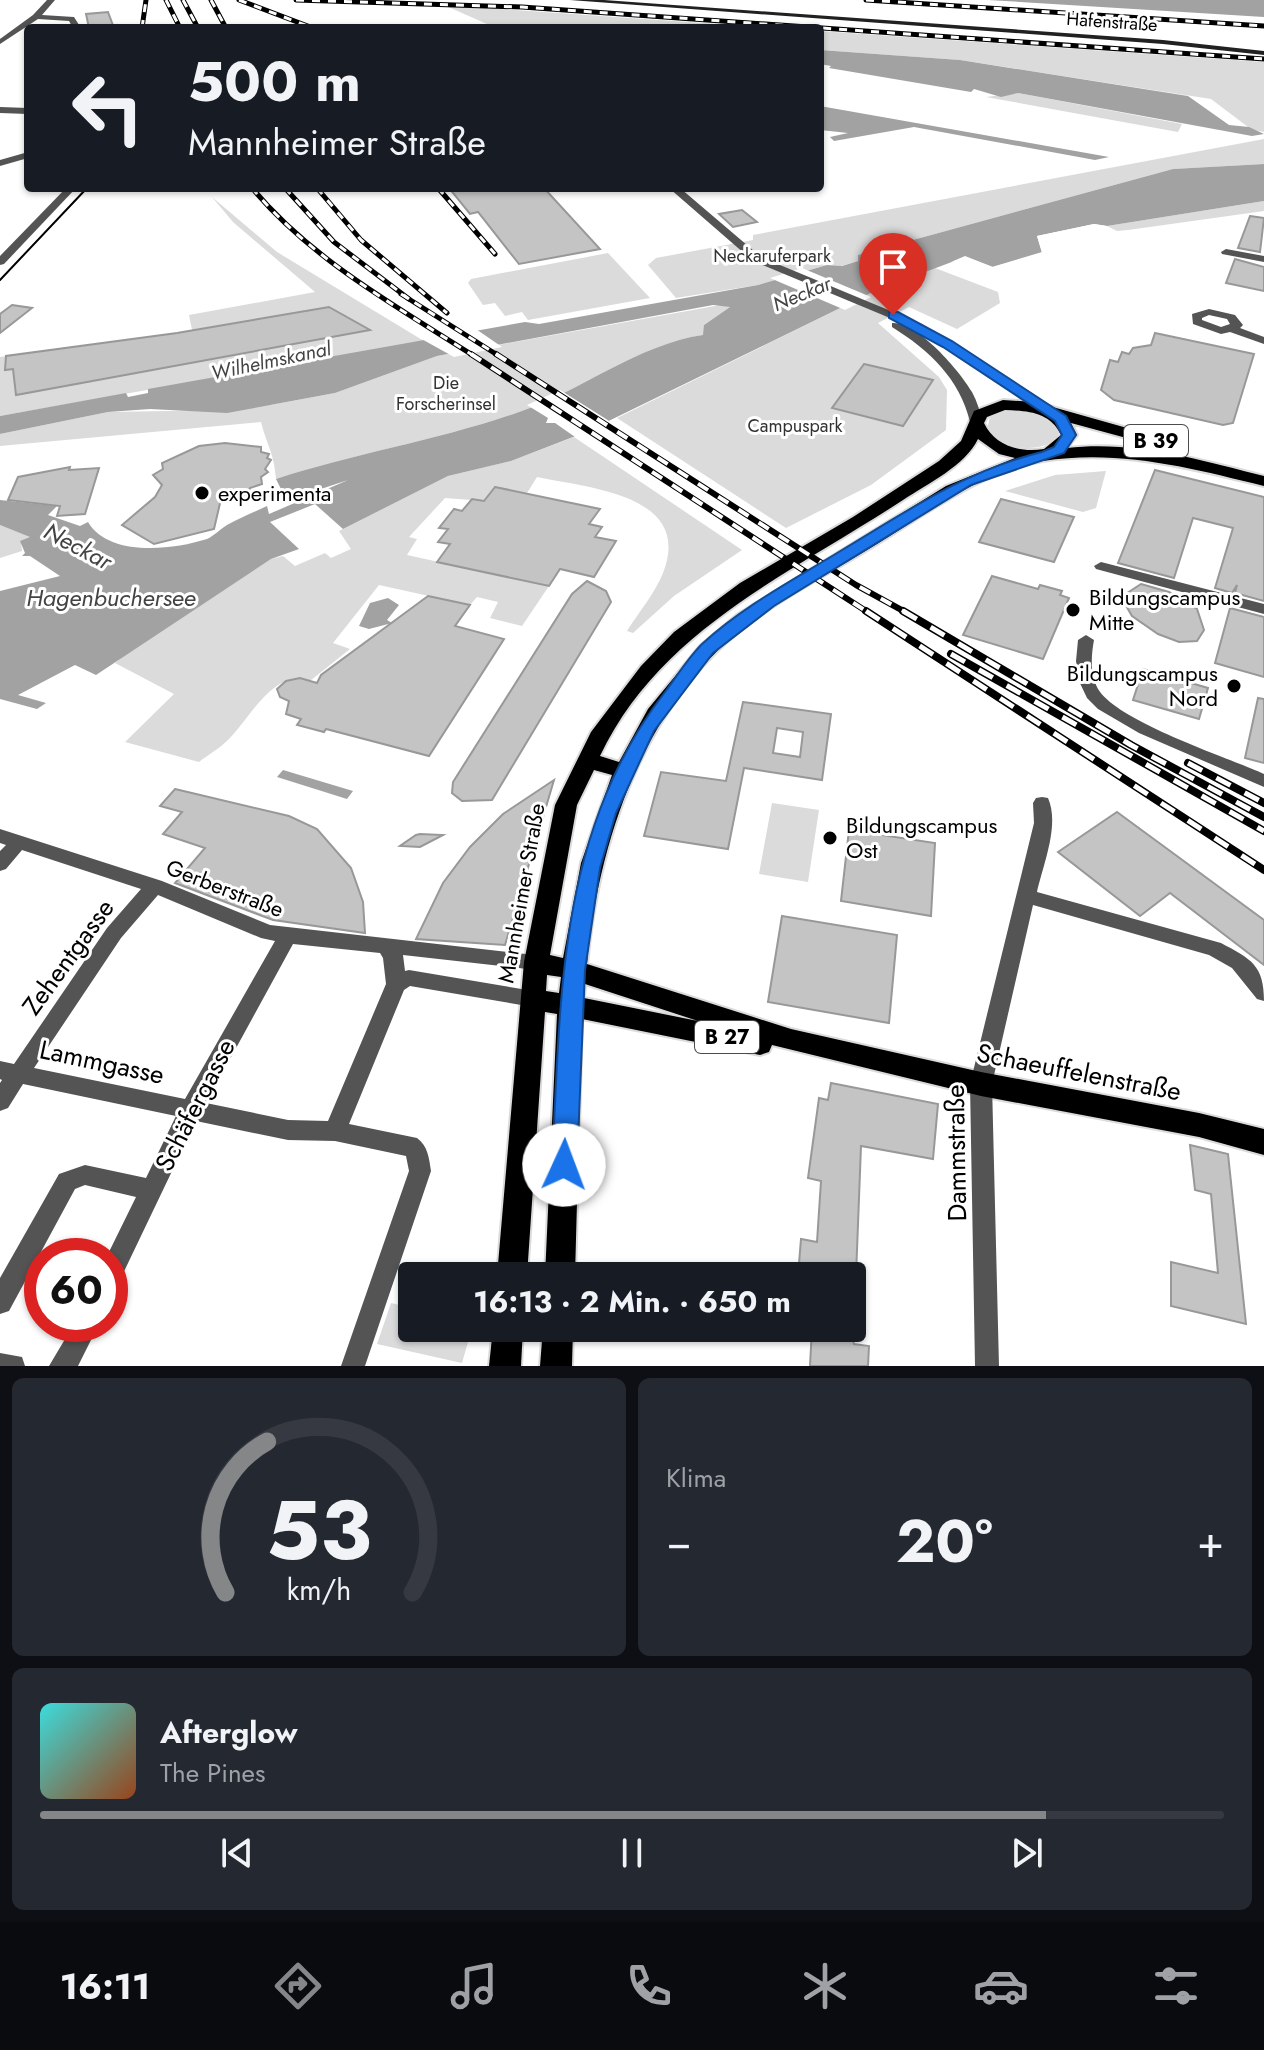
<!DOCTYPE html>
<html lang="de">
<head>
<meta charset="utf-8">
<style>
	body { margin:0; font-family:Jost,sans-serif; background:#242831; color:#f1f3f6; height:100vh; display:flex; flex-direction:column; font-size:30px; white-space:nowrap }
	* { box-sizing:border-box; margin:0 }
	p { font-size:26px; color:#9ea1a6 }
	.icon { flex:none; width:44px; height:44px; fill:none; stroke:currentColor; stroke-width:2; stroke-linecap:round; stroke-linejoin:round }
	.map { position:relative; height:1366px; overflow:hidden }
	.sheet { display:flex; flex-direction:column; gap:12px; padding:12px; background:#0d0f14; flex:1 }
	.sheet>* { flex:none }
	.top-card { position:absolute; left:24px; top:24px; width:800px; height:168px; border-radius:8px; box-shadow:0 2px 6px #0004; background:#171b24; color:#f1f3f6; overflow:hidden }
	.speed { position:absolute; left:24px; top:1238px; display:flex; gap:16px; font-size:40px; font-weight:700; text-align:center }
	.speed>* { display:grid; place-content:center; width:104px; height:104px; border-radius:50%; background:#171b24; box-shadow:0 2px 6px #0004; line-height:1 }
	.speed .limit { border:12px solid #d22; background:#fff; color:#111 }
	.pin { position:absolute; display:grid; place-items:center; width:68px; height:68px; color:#fff; margin:-82px -34px; border-radius:50% 50% 50% 0; rotate:-45deg; box-shadow:0 0 8px #0007 }
	.pin .icon { rotate:45deg }
	.me { position:absolute; width:88px; margin:-44px; rotate:2deg; stroke-linejoin:round; filter:drop-shadow(0 0 6px #0008) }
	.turn { display:flex; align-items:center; gap:28px; height:168px; padding:0 32px; font-size:36px }
	.turn .icon { width:104px; height:104px; stroke-width:2.5 }
	.turn b { display:block; font-size:56px; line-height:68px }
	.big { font-size:60px; font-weight:700; line-height:1.1 }
	.sheet .card { flex:1; display:flex; flex-direction:column; justify-content:center; gap:12px; min-width:0; padding:0 28px; border-radius:12px; background:#242831 }
	.sheet .dial { align-items:center; gap:0 }
	.dial svg { height:208px; overflow:visible; fill:none; stroke:#363941; stroke-width:7; stroke-linecap:round; text-anchor:middle }
	.dial text { fill:#f1f3f6; stroke:none }
	.song { display:flex; align-items:center; gap:24px }
	.cover { width:96px; height:96px; border-radius:12px; background:linear-gradient(135deg,hsl(180 70% 55%),hsl(20 70% 35%)) }
	.played { height:8px; border-radius:4px; background:linear-gradient(90deg,#858687 85%,#363941 85%) }
	.keys { display:flex; justify-content:space-around; direction:ltr }
	.heat { display:flex; justify-content:space-between; align-items:center; font-size:44px; direction:ltr }
	.sheet .tiles { flex:1; display:grid; gap:12px; grid-template-columns:1fr 1fr }
	.card:last-child { grid-column:span 2 }
	.trip { position:absolute; left:398px; top:1262px; width:468px; height:80px; border-radius:8px; background:#171b24; box-shadow:0 2px 6px #0004; font-weight:700; line-height:80px; text-align:center }
	.menu { display:flex; height:128px; justify-content:space-around; align-items:center; background:#090b0e; color:#9ea1a6 }
	.menu .icon { width:56px; height:56px }
	.menu .selected { color:#858687 }
	.menu b { font-size:36px; color:#f1f3f6 }
	.map>svg:first-child { display:block }
	.green { fill:#dbdbdb }
	.water { fill:#a2a2a2 }
	.pier { fill:#fff }
	.building { fill:#c4c4c4; stroke:#989898; stroke-width:2; fill-rule:evenodd }
	.lines { fill:none; stroke-linecap:round; stroke-linejoin:round }
	.primary-casing { stroke:#dbdbdb; stroke-width:4 }
	.minor { fill:#545454; fill-rule:evenodd }
	.tertiary { fill:#545454; fill-rule:evenodd }
	.secondary { fill:#212121; fill-rule:evenodd }
	.primary { fill:#000; fill-rule:evenodd }
	.tram { stroke:#000; stroke-width:2 }
	.rail-far2-casing { stroke:#000; stroke-width:5 }
	.rail-far1-casing { stroke:#000; stroke-width:6 }
	.rail-casing { stroke:#000; stroke-width:8 }
	.rail-far2 { stroke:#fff; stroke-width:3; stroke-dasharray:8; stroke-linecap:butt }
	.rail-far1 { stroke:#fff; stroke-width:4; stroke-dasharray:12; stroke-linecap:butt }
	.rail { stroke:#fff; stroke-width:5; stroke-dasharray:16; stroke-linecap:butt }
	.route { fill:#1a73e8; stroke:#114b97; stroke-width:2 }
	.poi-dot { fill:#000; stroke:#fff; stroke-width:3 }
	.labels { text-anchor:middle; dominant-baseline:central; stroke-width:6; stroke-linejoin:round; paint-order:stroke }
	.far-street-label { font-size:18px; fill:#000; stroke:#fff }
	.far-park-label { font-size:18px; fill:#323232; stroke:#fff }
	.far-water-label { font-size:20px; font-style:italic; fill:#434343; stroke:#fff }
	.shield { fill:#fff; stroke:#4c4c4c; stroke-width:2 }
	.shield-label { font-size:20px; font-weight:bold; fill:#000 }
	.poi-label { font-size:22px; fill:#000; stroke:#fff; text-anchor:start }
	.street-label { font-size:22px; fill:#000; stroke:#fff }
	.water-label { font-size:24px; font-style:italic; fill:#434343; stroke:#fff }
	.near-street-label { font-size:26px; fill:#000; stroke:#fff }
</style>
</head>
<body>
<div class="map">
<svg width="1264" height="1366" viewBox="0 0 1264 1366">
	<rect width="100%" height="100%" fill="#fff"/>
	<!-- green -->
	<g class="green">
		<polygon points="446,6 456,6 775,28 496,28"/>
		<polygon points="820,31 1264,62 1264,132 1252,130 1211,99 960,60 820,50"/>
		<polygon points="1018,93 1182,124 1178,132 986,97"/>
		<polygon points="1264,139 1264,164 1173,169 858,255 858,261 841,266 827,265 758,285 676,298 648,265 656,258 753,240 753,235"/>
		<polygon points="212,197 277,252 424,341 0,416 0,357 6,356 6,370 40,366 14,380 16,395 369,330 328,307 192,330 189,315 315,292 233,222"/>
		<polygon points="1264,201 1264,211 1128,230 1117,231 1107,226"/>
		<polygon points="608,253 650,298 528,320 522,312 505,316 495,303 483,305 468,283 471,279"/>
		<polygon points="935,268 998,292 1000,303 957,329 909,307 878,323 939,377 947,390 946,430 871,485 786,528 617,418 875,291"/>
		<path d="M726 304 730 307 704 325V335C639 344 581 391 519 412 440 440 356 453 276 479 274 452 267 446 261 422L0 446V434L108 412 229 410 276 404 335 393 437 356Z"/>
		<path d="M1021 410 1054 422 1059 437C1040 454 1004 451 987 430L990 416 1003 411Z"/>
		<path d="M574 437 742 550 674 596 633 633 627 631C639 612 655 593 663 573 694 494 587 488 537 477L527 493 495 487 484 501 445 498 409 537 417 539 407 555 549 586 522 626 490 618 498 602 477 597 470 605 379 585 333 643 350 649 310 681C274 668 251 717 229 739 220 748 208 755 199 762L125 742 174 694 115 663 130 651 271 559 283 556 295 566 325 553 331 558 351 549 339 531 448 476 511 461Z"/>
		<polygon points="1106,471 1096,508 1083,512 1005,491 1055,475"/>
		<polygon points="0,525 31,537 21,541 22,551 0,558"/>
		<polygon points="772,803 819,810 808,882 759,874"/>
		<polygon points="391,1303 412,1308 412,1328 472,1328 462,1363 377,1344"/>
	</g>
	<!-- water -->
	<g class="water">
		<polygon points="988,0 1264,0 1264,17"/>
		<polygon points="820,50 960,60 1188,96 1229,125 1249,127 1264,134 1252,136 1018,93 1001,97 974,89 971,92 829,68 831,66 820,64"/>
		<polygon points="820,106 1109,157 1095,160 914,127 834,141 830,137 848,133 820,130"/>
		<path d="M1264 164V201L1107 226 1094 224 1037 236 1042 252 992 267 965 257 875 291 586 432 511 461 448 476 343 529 315 504 270 522 299 549 271 559 96 675 75 665 18 695 46 703 37 709 0 699V591L60 576 30 556H22L25 553 20 541 30 537 0 525V500L57 506 48 515 80 526 88 522C108 556 169 551 207 539 214 536 220 529 227 525 240 518 254 512 267 506L269 514 348 480 294 498 277 499 283 493 276 479C356 453 440 440 519 412 581 391 639 344 703 335L704 325 730 307 713 305 437 356 335 393 227 413 150 409 108 412 0 434V416L126 393 128 397 148 393V389L525 322 539 324 758 285 827 265 842 266 858 261V255L1173 169Z"/>
		<polygon points="388,598 399,605 387,620 392,623 369,629 359,626 370,603"/>
		<polygon points="283,770 353,791 347,799 277,777"/>
	</g>
	<!-- pier -->
	<g class="pier">
		<polygon points="1094,224 1107,226 1041,239 1044,256 994,271 965,260 951,262 965,256 993,267 1042,253 1037,236"/>
		<polygon points="802,268 871,297 845,310 770,278"/>
		<polygon points="473,327 502,347 454,357 418,337"/>
		<polygon points="560,390 614,424 578,439 555,423 546,423 548,418 527,405"/>
	</g>
	<!-- building -->
	<g class="building">
		<polygon points="108,12 114,28 89,28 86,14"/>
		<polygon points="449,188 544,188 600,249 519,264 478,212 470,214"/>
		<polygon points="742,210 757,222 733,227 719,214"/>
		<polygon points="1250,216 1264,218 1260,252 1238,248"/>
		<polygon points="1235,259 1264,267 1264,291 1226,283"/>
		<polygon points="12,305 32,308 0,333 0,314"/>
		<polygon points="329,307 370,330 16,395 13,369 5,370 6,356 177,333"/>
		<polygon points="1155,333 1254,354 1233,423 1223,425 1114,400 1101,390 1110,360 1118,362 1122,352 1129,354 1133,348 1151,345"/>
		<polygon points="864,364 933,380 903,426 832,408"/>
		<polygon points="225,443 261,447 261,452 269,454 267,458 271,460 265,469 268,472 261,477 262,484 250,488 247,495 221,499 214,529 154,544 122,525 155,497 162,485 153,475 163,469 162,463 199,446"/>
		<polygon points="70,467 69,470 99,468 85,514 57,516 60,506 8,500 18,477"/>
		<polygon points="1155,470 1264,497 1264,601 1235,593 1237,585 1232,593 1215,588 1233,528 1193,518 1174,578 1118,563"/>
		<polygon points="495,487 600,509 589,524 602,527 595,537 616,541 594,577 560,569 549,586 437,562 450,544 438,542 448,529 439,528 454,509 462,511 472,499 484,501"/>
		<polygon points="1001,499 1074,517 1054,562 979,542"/>
		<polygon points="992,576 1038,589 1040,585 1062,591 1060,595 1069,598 1043,659 963,635"/>
		<polygon points="587,581 606,591 611,602 492,800 462,801 452,793 453,782 572,594"/>
		<polygon points="1141,584 1169,592 1197,609 1204,630 1197,641 1179,642 1158,634 1132,616 1121,597"/>
		<polygon points="428,596 470,605 455,626 504,639 429,756 326,729 324,732 297,725 301,719 286,714 289,701 280,697 277,689 286,681 300,678 317,683 321,675"/>
		<polygon points="1230,608 1264,617 1264,677 1215,663"/>
		<polygon points="1143,669 1208,688 1199,719 1133,700"/>
		<polygon points="1258,698 1264,699 1264,763 1245,758"/>
		<path d="M743 702 831 714 822 780 744 768 728 849 644 836 661 772 726 781ZM777 728 803 732 800 757 773 753Z"/>
		<polygon points="554,780 505,945 416,939 443,883 470,847 503,814"/>
		<polygon points="175,789 289,816 317,829 351,868 363,902 365,933 273,920 175,883 205,848 163,834 182,812 160,806"/>
		<polygon points="1117,812 1264,920 1264,965 1170,893 1140,916 1058,852"/>
		<polygon points="849,830 935,843 931,916 841,901"/>
		<polygon points="416,835 420,834 443,835 420,847 400,846"/>
		<polygon points="782,916 897,935 889,1023 768,1002"/>
		<polygon points="831,1083 938,1104 933,1159 861,1146 856,1276 798,1276 801,1239 817,1242 821,1181 808,1178 819,1098 828,1100"/>
		<polygon points="1190,1145 1228,1154 1246,1324 1171,1306 1171,1262 1218,1273 1211,1194 1195,1190"/>
		<polygon points="812,1328 850,1328 854,1344 869,1346 868,1366 810,1366"/>
	</g>
	<g class="lines">
		<defs>
			<g id="primary">
				<path d="M1003 400 1035 402 1173 441 1175 444 1167 449 1071 423 1077 435 1067 448C1133 440 1201 460 1264 476V486C1191 468 1119 449 1043 461 982 471 929 512 877 544 827 575 774 601 730 639 639 720 598 846 587 964L791 1029 981 1072 1199 1113 1264 1129V1155L1199 1137 981 1096 772 1045 769 1052 760 1055 582 1019 575 1276H545L557 1014 545 1012 527 1276H497L524 962 555 805 591 732 641 666 674 632 740 583 853 517 939 461 961 441 974 411ZM1005 410C1028 411 1050 412 1061 435L1044 449C1020 453 995 446 984 423L987 417ZM978 439 999 454 1015 458 946 486 737 615 700 646 648 709 619 762 600 756C660 629 792 573 903 500 927 484 965 466 978 439ZM594 770 612 775 581 863 563 958 550 955 577 805ZM547 975 561 977 559 993 546 991ZM585 984 698 1021 584 998Z"/>
				<polygon points="493,1328 523,1328 521,1366 489,1366"/>
				<polygon points="543,1328 573,1328 572,1366 540,1366"/>
			</g>
		</defs>
		<!-- primary casing -->
		<use href="#primary" class="primary-casing"/>
		<!-- minor -->
		<g class="minor">
			<polygon points="47,0 55,0 42,15 74,17 81,28 73,28 69,21 38,19 0,44 0,39 33,15"/>
			<polygon points="28,152 28,158 0,166 0,160"/>
			<polygon points="669,188 680,188 761,257 922,324 1054,411 1048,415 1044,414 914,328 753,261"/>
			<polygon points="1226,249 1264,256 1264,262 1222,254 1221,252"/>
			<path d="M1209 309 1235 315 1243 325 1240 328 1264 337V344L1230 332 1221 334 1193 324 1192 314ZM1209 315 1227 319 1230 324 1221 327 1202 320V318Z"/>
			<path d="M892 323C917 321 960 371 972 392 977 401 980 411 982 422L980 425H972L970 422C960 379 929 350 892 327Z"/>
			<polygon points="1101,562 1264,604 1264,614 1096,569 1094,566"/>
			<path d="M1086 635 1094 640C1091 656 1090 675 1098 689 1118 722 1227 757 1264 774V787L1139 733 1098 709 1087 698 1079 681 1076 661 1078 640Z"/>
			<path d="M1042 797 1048 798C1060 825 1043 865 1037 892L1221 943C1251 959 1264 965 1264 1001L1257 999 1232 968 1209 955 1033 905 992 1084 999 1366H975L970 1084 1034 823 1033 803 1036 798Z"/>
			<path d="M0 829 162 881 270 925 543 956 546 962 543 968 536 970 403 955 405 971 409 970 533 991 540 993 543 999 540 1005 533 1007 410 986 404 990 349 1124 417 1138C428 1146 429 1158 431 1171L365 1366H341L409 1171 406 1156 335 1141 288 1140 196 1121 118 1284 110 1288V1256H107L136 1197 85 1185 75 1189 9 1311 0 1314V1278L59 1174 85 1165 146 1178 176 1116 23 1084 8 1108 0 1111V1083L2 1080 0 1079V1061L14 1064 107 928 141 889 22 850 6 869 0 871V851L6 845 0 843ZM158 895 261 938 275 941 185 1099 34 1068 121 938ZM293 944 380 953 383 958 386 984 328 1121 288 1120 206 1103Z"/>
			<polygon points="74,1324 99,1324 78,1366 49,1366"/>
			<polygon points="0,1353 22,1357 25,1366 0,1366"/>
		</g>
		<!-- tertiary -->
		<g class="tertiary">
			<polygon points="0,107 28,108 28,114 0,113"/>
			<polygon points="66,188 76,188 4,264 0,265 0,256"/>
		</g>
		<!-- secondary -->
		<polygon class="secondary" points="570,0 604,0 1163,40 1264,51 1264,55 1163,44"/>
		<!-- primary -->
		<use href="#primary" class="primary"/>
		<!-- tram -->
		<polyline class="tram" points="0,280 87,188"/>
		<defs>
			<g id="rail-far2">
				<polyline points="166,0 180,28"/>
				<polyline points="183,0 198,28"/>
				<polyline points="211,0 226,28"/>
				<polyline points="239,0 313,28"/>
				<polyline points="296,0 522,7 1264,59"/>
				<polyline points="866,0 1264,26"/>
				<polyline points="142,28 146,0"/>
				<path d="M252 188C312 260 396 306 474 356"/>
				<polyline points="285,188 334,242 409,299"/>
				<polyline points="317,188 361,240 447,313"/>
				<polyline points="438,188 495,254"/>
				<polyline points="401,294 499,356"/>
			</g>
			<g id="rail-far1">
				<polyline points="471,354 869,613"/>
				<polyline points="496,354 856,585 907,613"/>
			</g>
			<g id="rail">
				<polyline points="866,611 1264,870"/>
				<polyline points="903,611 1131,745 1264,817"/>
				<polyline points="951,654 1264,831"/>
				<polyline points="1188,763 1264,803"/>
			</g>
		</defs>
		<!-- rail-far2 casing -->
		<use href="#rail-far2" class="rail-far2-casing"/>
		<!-- rail-far1 casing -->
		<use href="#rail-far1" class="rail-far1-casing"/>
		<!-- rail casing -->
		<use href="#rail" class="rail-casing"/>
		<!-- rail-far2 -->
		<use href="#rail-far2" class="rail-far2"/>
		<!-- rail-far1 -->
		<use href="#rail-far1" class="rail-far1"/>
		<!-- rail -->
		<use href="#rail" class="rail"/>
	</g>
	<!-- route -->
	<path class="route" d="M889 312H898L952 341 1066 416 1076 435 1064 453 971 485 774 606 713 653 654 731 616 813 600 868 585 970 577 1165 573 1173 564 1176 555 1173 552 1165C561 998 557 831 665 692 677 676 688 658 702 644 743 606 795 579 842 550 907 511 967 470 1042 452L1054 447 1062 435 1055 421 943 347 889 318Z"/>
	<!-- markers -->
	<g class="poi-dot">
		<circle cx="202" cy="493" r="8"/>
		<circle cx="1073" cy="610" r="8"/>
		<circle cx="1234" cy="686" r="8"/>
		<circle cx="830" cy="838" r="8"/>
	</g>
	<g class="labels">
		<!-- far-street labels -->
		<g class="far-street-label">
			<text transform="translate(1112 22) rotate(4)">Hafenstraße</text>
		</g>
		<!-- far-park labels -->
		<g class="far-park-label">
			<text x="772" y="256">Neckaruferpark</text>
			<text x="446" y="383">Die<tspan x="446" dy="21">Forscherinsel</tspan></text>
			<text x="795" y="426">Campuspark</text>
		</g>
		<!-- far-water labels -->
		<g class="far-water-label">
			<text transform="translate(802 294) rotate(-22)">Neckar</text>
			<text transform="translate(271 361) rotate(-12)">Wilhelmskanal</text>
		</g>
		<!-- shield labels -->
		<g class="shield">
			<rect x="1124" y="425" width="64" height="32" rx="6"/>
			<rect x="695" y="1021" width="64" height="32" rx="6"/>
		</g>
		<g class="shield-label">
			<text x="1156" y="441">B 39</text>
			<text x="727" y="1037">B 27</text>
		</g>
		<!-- poi labels -->
		<g class="poi-label">
			<text x="218" y="493">experimenta</text>
			<text x="1089" y="597">Bildungscampus<tspan x="1089" dy="25">Mitte</tspan></text>
			<text x="1218" y="673" text-anchor="end">Bildungscampus<tspan x="1218" dy="25">Nord</tspan></text>
			<text x="846" y="825">Bildungscampus<tspan x="846" dy="25">Ost</tspan></text>
		</g>
		<!-- street labels -->
		<g class="street-label">
			<text transform="translate(225 888) rotate(21)">Gerberstraße</text>
			<text transform="translate(521 893) rotate(-80)">Mannheimer Straße</text>
		</g>
		<!-- water labels -->
		<g class="water-label">
			<text transform="translate(78 546) rotate(28)">Neckar</text>
			<text x="111" y="597">Hagenbuchersee</text>
		</g>
		<!-- near-street labels -->
		<g class="near-street-label">
			<text transform="translate(68 957) rotate(-54)">Zehentgasse</text>
			<text transform="translate(102 1062) rotate(12)">Lammgasse</text>
			<text transform="translate(1079 1072) rotate(11)">Schaeuffelenstraße</text>
			<text transform="translate(195 1105) rotate(-63)">Schäfergasse</text>
			<text transform="translate(956 1153) rotate(-91)">Dammstraße</text>
		</g>
	</g>
</svg>
<div class="speed"><div class="limit">60</div></div>
<div class="pin" style="left:893px;top:315px;background:#d93025"><svg class="icon" aria-label="arrive" viewBox="0 0 24 24"><path d="M6 21V4h12l-3 4 3 4H6"/></svg></div>
<svg class="me" style="left:564px;top:1165px" viewBox="-20 -20 40 40"><circle r="19" fill="#fff"/><path d="M0-13L10 11 0 6-10 11z" fill="#1a73e8"/></svg>
<div class="trip">16:13 · 2 Min. · 650 m</div>
<div class="top-card">
<div class="turn"><svg class="icon" aria-label="left" viewBox="0 0 24 24"><path d="M17 20v-9H6M10 6l-5 5 5 5"/></svg><div><b>500 m</b>Mannheimer Straße</div></div>
</div>
</div>
<section class="sheet">
<div class="tiles">
<div class="card dial"><svg viewBox="0 0 100 80">
<path d="M14 69A42 42 0 1 1 86 69"/>
<path d="M14 69A42 42 0 0 1 30 11" stroke="#858687"/>
<text x="50" y="56" font-size="32" font-weight="700">53</text>
<text x="50" y="72" font-size="11">km/h</text>
</svg></div>
<div class="card"><p>Klima</p>
<div class="heat"><a>−</a><b class="big">20°</b><a>+</a></div>
</div>
<div class="card">
<div class="song"><i class="cover"></i><div><b>Afterglow</b><p>The Pines</p></div></div>
<div class="played"></div>
<div class="keys"><svg class="icon" aria-label="previous" viewBox="0 0 24 24"><path d="M18 5L8 12l10 7zM5 5v14"/></svg><svg class="icon" aria-label="pause" viewBox="0 0 24 24"><path d="M8 5v14M16 5v14"/></svg><svg class="icon" aria-label="next" viewBox="0 0 24 24"><path d="M6 5l10 7-10 7zM19 5v14"/></svg></div>
</div>
</div>
</section>
<nav class="menu">
<b>16:11</b>
<svg class="icon selected" aria-label="directions" viewBox="0 0 24 24"><path d="M12 3l9 9-9 9-9-9zM9 14v-3h6M13 9l2 2-2 2"/></svg>
<svg class="icon" aria-label="music" viewBox="0 0 24 24"><path d="M9 18V5l10-2v13"/><circle cx="6" cy="18" r="3"/><circle cx="16" cy="16" r="3"/></svg>
<svg class="icon" aria-label="phone" viewBox="0 0 24 24"><path d="M5 4h4l2 5-3 2q2 4 5 5l2-3 5 2v4C11 20 4 13 5 4z"/></svg>
<svg class="icon" aria-label="climate" viewBox="0 0 24 24"><path d="M12 3v18M4 7l16 10M4 17L20 7"/></svg>
<svg class="icon" aria-label="car" viewBox="0 0 24 24"><path d="M5 17H2v-5l4-1 3-4h7l3 4 3 1v5h-3M9 17h6M6 11h13"/><circle cx="7" cy="17" r="2"/><circle cx="17" cy="17" r="2"/></svg>
<svg class="icon" aria-label="filters" viewBox="0 0 24 24"><path d="M4 7h16M4 17h16"/><circle cx="9" cy="7" r="2"/><circle cx="15" cy="17" r="2"/></svg>
</nav>
</body>
</html>
